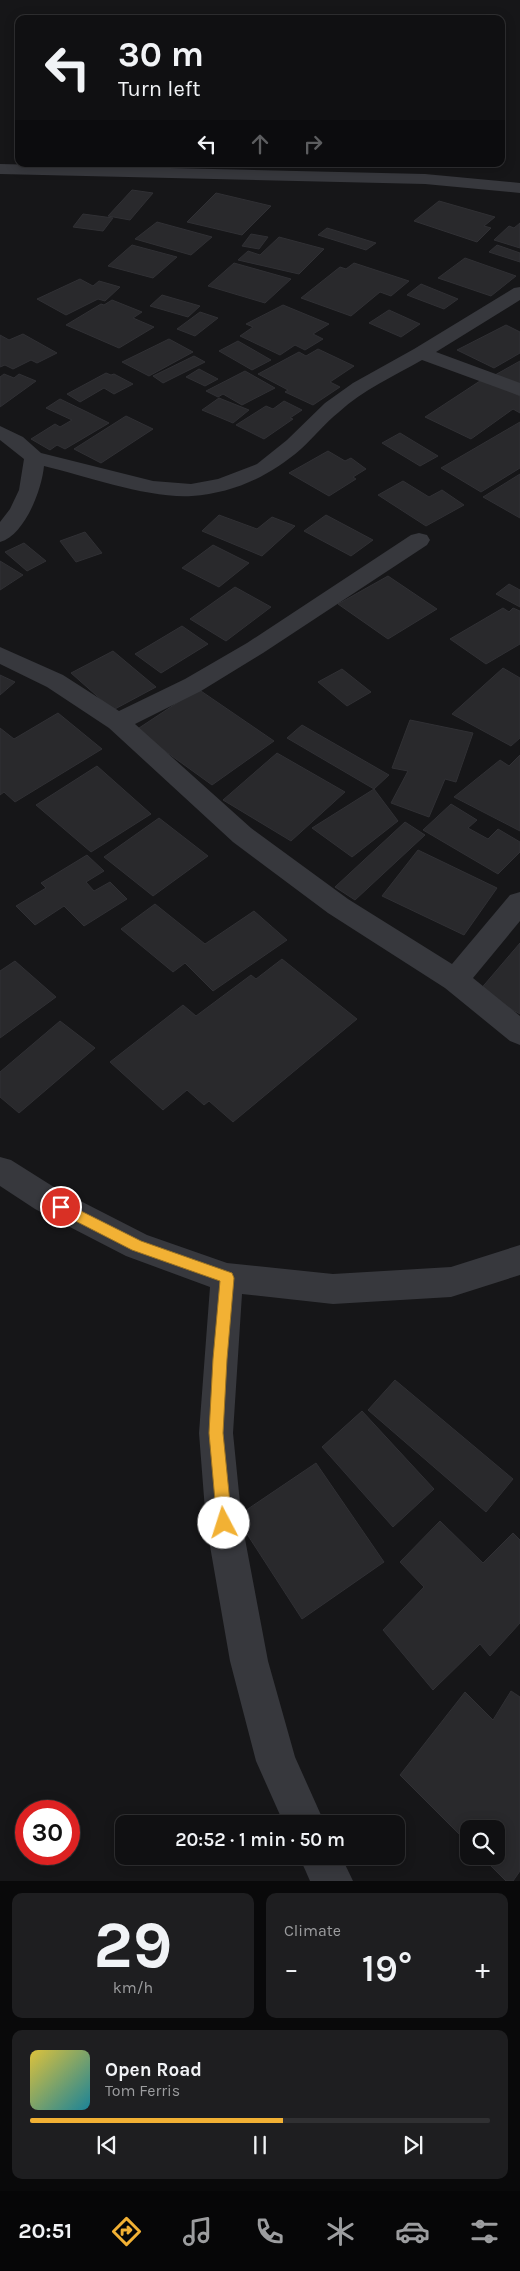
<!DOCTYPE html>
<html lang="en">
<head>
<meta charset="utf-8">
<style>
	body { margin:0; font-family:Karla,sans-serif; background:#1e1e20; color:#f1f3f6; height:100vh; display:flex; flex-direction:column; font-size:19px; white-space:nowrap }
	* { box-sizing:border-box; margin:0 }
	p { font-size:16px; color:#9c9d9f }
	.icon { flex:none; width:28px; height:28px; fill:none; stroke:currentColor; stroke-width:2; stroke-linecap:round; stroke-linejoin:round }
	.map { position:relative; height:1881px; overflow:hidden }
	.drawer { display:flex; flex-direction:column; gap:12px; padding:12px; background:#09090a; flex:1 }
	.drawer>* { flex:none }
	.hud { position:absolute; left:15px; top:15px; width:490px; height:152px; border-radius:10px; box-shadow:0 2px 12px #0003,0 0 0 1px #303032; background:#101012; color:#f1f3f6; overflow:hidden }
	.buttons { position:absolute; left:460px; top:1820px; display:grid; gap:10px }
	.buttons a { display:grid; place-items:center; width:45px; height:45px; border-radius:10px; background:#101012; box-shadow:0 2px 12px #0003,0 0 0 1px #303032; font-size:25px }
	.speed { position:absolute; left:15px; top:1800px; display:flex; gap:10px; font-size:25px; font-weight:700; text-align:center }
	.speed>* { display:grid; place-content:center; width:65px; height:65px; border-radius:50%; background:#101012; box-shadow:0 2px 12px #0003,0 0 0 1px #303032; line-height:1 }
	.speed .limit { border:8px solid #d22; background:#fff; color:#111 }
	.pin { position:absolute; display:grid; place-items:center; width:42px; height:42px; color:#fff; margin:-21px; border:2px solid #fff; border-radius:50%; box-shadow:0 1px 5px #0007 }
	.me { position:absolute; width:55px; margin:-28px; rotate:355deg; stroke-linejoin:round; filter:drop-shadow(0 0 4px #0008) }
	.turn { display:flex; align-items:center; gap:18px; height:105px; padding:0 20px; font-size:22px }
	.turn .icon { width:65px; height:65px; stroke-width:2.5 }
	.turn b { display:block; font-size:35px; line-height:42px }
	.lanes { display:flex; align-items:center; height:48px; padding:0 20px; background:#0003; justify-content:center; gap:25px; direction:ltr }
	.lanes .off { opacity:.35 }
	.big { font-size:38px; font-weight:600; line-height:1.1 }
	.drawer .card { flex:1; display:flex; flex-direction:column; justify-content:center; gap:8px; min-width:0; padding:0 18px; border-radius:10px; background:#1e1e20 }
	.drawer .dial { align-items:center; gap:0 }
	.dial b { font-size:65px; line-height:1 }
	.song { display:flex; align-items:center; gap:15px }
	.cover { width:60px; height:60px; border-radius:8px; background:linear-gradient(135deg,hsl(50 70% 55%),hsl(190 70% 35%)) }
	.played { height:5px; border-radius:2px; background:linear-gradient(90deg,#f2b134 55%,#303032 55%) }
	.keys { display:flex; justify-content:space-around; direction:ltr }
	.heat { display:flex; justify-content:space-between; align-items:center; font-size:28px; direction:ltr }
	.drawer .tiles { flex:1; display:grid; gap:12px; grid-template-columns:1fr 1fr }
	.card:last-child { grid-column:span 2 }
	.trip { position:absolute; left:115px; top:1815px; width:290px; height:50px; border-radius:10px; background:#101012; box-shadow:0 2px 12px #0003,0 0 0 1px #303032; font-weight:600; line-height:50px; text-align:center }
	.dock { display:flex; height:80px; justify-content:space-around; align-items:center; background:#060607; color:#9c9d9f }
	.dock .icon { width:35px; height:35px }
	.dock .selected { color:#f2b134 }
	.dock b { font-size:22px; color:#f1f3f6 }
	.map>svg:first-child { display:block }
	.building { fill:#29292c; stroke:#303034 }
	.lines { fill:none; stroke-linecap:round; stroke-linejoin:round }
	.minor { fill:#37383d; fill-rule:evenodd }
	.route { fill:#f2b134; stroke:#9d7322 }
</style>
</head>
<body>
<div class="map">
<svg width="520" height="1881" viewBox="0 0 520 1881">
	<rect width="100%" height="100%" fill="#161618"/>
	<!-- building -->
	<g class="building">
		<polygon points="132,190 153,193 130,220 108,216"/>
		<polygon points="216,193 271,206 242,235 187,222"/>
		<polygon points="439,201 495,217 484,226 491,228 477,242 414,221"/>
		<polygon points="83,214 113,218 103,231 73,227"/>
		<polygon points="157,222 212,237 191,255 135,239"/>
		<polygon points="520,223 520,248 494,240 509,226 514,228"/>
		<polygon points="327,228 376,243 366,250 318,235"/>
		<polygon points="251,234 268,237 259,249 242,246"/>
		<polygon points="279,237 324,249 299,274 238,260 248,251 260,255"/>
		<polygon points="132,245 177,257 153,278 108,266"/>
		<polygon points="497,245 520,253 520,262 489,252"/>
		<polygon points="465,258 516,276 491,296 438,278"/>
		<polygon points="234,263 291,279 265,303 208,286"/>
		<polygon points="354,263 409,281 391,296 380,292 351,316 301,298 340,267 346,269"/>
		<polygon points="80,279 93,286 99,281 120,287 105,301 98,299 66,315 37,299"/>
		<polygon points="421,284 458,299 444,309 407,295"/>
		<polygon points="162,295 200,306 188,317 150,306"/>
		<polygon points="112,300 142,312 133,318 154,327 119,348 66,325 101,304 104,305"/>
		<polygon points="283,305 329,324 313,334 323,339 305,350 295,345 280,355 240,336 253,327 246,324"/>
		<polygon points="389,310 420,324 401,337 369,323"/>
		<polygon points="200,312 218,318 195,336 177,329"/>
		<polygon points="506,325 520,332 520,353 494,368 457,350"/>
		<polygon points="23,334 57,353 37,363 31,360 13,369 5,365 0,367 0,335 9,340"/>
		<polygon points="169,339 193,352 149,376 122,362"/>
		<polygon points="238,341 271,360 252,370 219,351"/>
		<polygon points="318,349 354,366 330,382 340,387 313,405 285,392 288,390 258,374 299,352 306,356"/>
		<polygon points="194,356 205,362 163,383 153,376"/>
		<polygon points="520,361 520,384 495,375"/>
		<polygon points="199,369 218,379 205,386 186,377"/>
		<polygon points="245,371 275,388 242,405 223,394 218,397 206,391"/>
		<polygon points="106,373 111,375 114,374 133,384 114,394 104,388 80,402 67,394"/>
		<polygon points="4,374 14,378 19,374 36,381 0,407 0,377"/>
		<polygon points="483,379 520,396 520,413 513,409 471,439 425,417"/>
		<polygon points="219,398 249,410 233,423 202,410"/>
		<polygon points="60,399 87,412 109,423 65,449 57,445 50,450 31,439 55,424 60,427 72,420 46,408"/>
		<polygon points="284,401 302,410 290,418 293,419 264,439 236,425 266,406 273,409"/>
		<polygon points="126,416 153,429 101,463 74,449"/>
		<polygon points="520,422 520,468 481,492 441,468"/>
		<polygon points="400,433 438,456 420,466 382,443"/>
		<polygon points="328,451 345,461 351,458 366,469 353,477 356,479 329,496 289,473"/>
		<polygon points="520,474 520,518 483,497"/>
		<polygon points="403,481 429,497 442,490 464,505 426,526 378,495"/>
		<polygon points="219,515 257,529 272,517 295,526 262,556 202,531"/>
		<polygon points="326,515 373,540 351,556 304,531"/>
		<polygon points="85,532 102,553 76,562 60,541"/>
		<polygon points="24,543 46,561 27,571 5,552"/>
		<polygon points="213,545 249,563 219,587 182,568"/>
		<polygon points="0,561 23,575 0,590"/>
		<polygon points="388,576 437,609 388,639 338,604"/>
		<polygon points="509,584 520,590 520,607 496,594"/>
		<polygon points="235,587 271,607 226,641 190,619"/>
		<polygon points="503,608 509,612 513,608 520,611 520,644 486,664 450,639"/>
		<polygon points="182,626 208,644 161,673 135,654"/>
		<polygon points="113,651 156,687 113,710 71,673"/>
		<polygon points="503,668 520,678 520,738 511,746 452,714"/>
		<polygon points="342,669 371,692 347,706 318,682"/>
		<polygon points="0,675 15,682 0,695"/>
		<polygon points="198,689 274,741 212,785 136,730"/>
		<polygon points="58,713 102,749 15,802 4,792 0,795 0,728 14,739"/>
		<polygon points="410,720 473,733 456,782 445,779 429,817 391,803 408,771 392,768"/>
		<polygon points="302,725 389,775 374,789 287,738"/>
		<polygon points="277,753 345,792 291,841 223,800"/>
		<polygon points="520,755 520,831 454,797 500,760 509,766"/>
		<polygon points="97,766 151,814 91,852 36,805"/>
		<polygon points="374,789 398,821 352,857 312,828"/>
		<polygon points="451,804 477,820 468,828 488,839 498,829 520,842 520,852 498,874 423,830"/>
		<polygon points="159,818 208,856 153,896 104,857"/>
		<polygon points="405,822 425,835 355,900 335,887"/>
		<polygon points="418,850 497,888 464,935 382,896"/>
		<polygon points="87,855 104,871 86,882 94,891 110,882 127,899 84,926 64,906 35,925 16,906 46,888 41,883"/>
		<polygon points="155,904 205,944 254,911 287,940 213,991 185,963 173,972 121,929"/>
		<polygon points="520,943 520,1014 479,991"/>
		<polygon points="282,959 357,1019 233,1122 209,1101 204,1105 187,1090 163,1110 110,1062 183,1005 196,1016 251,975 256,979"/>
		<polygon points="15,961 56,997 0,1038 0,971"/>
		<polygon points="60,1021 95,1048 19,1113 0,1097 0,1072"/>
		<polygon points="395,1380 513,1479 486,1512 368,1410"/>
		<polygon points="362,1411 434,1489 393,1527 322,1447"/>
		<polygon points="316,1463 384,1562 302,1619 236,1517"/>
		<polygon points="440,1521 483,1563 513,1533 520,1540 520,1623 490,1656 480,1644 433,1690 383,1630 424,1587 400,1562"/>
		<polygon points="511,1691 520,1697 520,1871 513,1881 506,1881 481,1856 496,1856 496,1829 469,1829 469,1844 400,1775 465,1692 493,1720"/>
	</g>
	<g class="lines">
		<!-- minor -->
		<g class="minor">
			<polygon points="0,164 425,174 520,183 520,193 425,184 0,174"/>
			<path d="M520 287V300L436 352 520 383V396L422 360C394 376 363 390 339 412 325 423 314 437 301 449 270 476 234 493 192 496 150 499 86 476 44 466 42 489 25 535 0 542V522L10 509 19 490 24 459 0 440V426L23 437 41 453 153 481 191 484 218 479 257 464 287 440 325 403 353 383 414 349 514 288Z"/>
			<polygon points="419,533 427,535 430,540 427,545 263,653 201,691 135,724 251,828 348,899 452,964 510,895 520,892 520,921 473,978 520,1016 520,1045 510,1041 445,988 328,913 233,842 109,728 47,687 0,664 0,647 63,675 119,711 185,679 247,643 411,535"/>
			<polygon points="0,1157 11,1160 57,1189 147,1235 227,1263 333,1274 451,1267 520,1245 520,1275 451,1297 333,1304 242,1294 233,1433 242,1523 268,1661 295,1757 325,1824 284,1824 256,1761 230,1661 206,1523 199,1433 210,1287 126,1256 35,1209 0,1186"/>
			<polygon points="299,1856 341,1856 353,1881 310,1881"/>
		</g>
	</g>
	<!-- route -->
	<polygon class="route" points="61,1201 141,1241 232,1273 234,1278 227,1359 223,1433 232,1523 229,1528 224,1530 219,1528 217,1523 209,1433 213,1359 220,1281 132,1250 56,1211 54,1207 56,1203"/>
</svg>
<div class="buttons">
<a><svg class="icon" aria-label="search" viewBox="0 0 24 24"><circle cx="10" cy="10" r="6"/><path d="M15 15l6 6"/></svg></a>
</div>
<div class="speed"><div class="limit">30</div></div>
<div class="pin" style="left:61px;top:1207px;background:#d93025"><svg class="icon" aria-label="arrive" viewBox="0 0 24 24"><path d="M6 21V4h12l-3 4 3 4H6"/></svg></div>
<svg class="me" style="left:224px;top:1523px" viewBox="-20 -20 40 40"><circle r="19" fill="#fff"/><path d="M0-13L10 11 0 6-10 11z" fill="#f2b134"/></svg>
<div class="trip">20:52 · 1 min · 50 m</div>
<div class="hud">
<div class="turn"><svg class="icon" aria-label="left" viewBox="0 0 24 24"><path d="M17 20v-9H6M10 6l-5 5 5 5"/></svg><div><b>30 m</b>Turn left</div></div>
<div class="lanes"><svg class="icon" aria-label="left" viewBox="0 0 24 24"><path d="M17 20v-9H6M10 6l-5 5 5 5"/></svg><svg class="icon off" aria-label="ahead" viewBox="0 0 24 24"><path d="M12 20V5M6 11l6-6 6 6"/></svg><svg class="icon off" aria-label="right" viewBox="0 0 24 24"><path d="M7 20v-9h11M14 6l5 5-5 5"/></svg></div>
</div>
</div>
<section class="drawer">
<div class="tiles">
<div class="card dial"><b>29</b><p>km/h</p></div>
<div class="card"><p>Climate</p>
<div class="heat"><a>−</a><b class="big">19°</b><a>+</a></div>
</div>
<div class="card">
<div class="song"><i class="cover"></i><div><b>Open Road</b><p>Tom Ferris</p></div></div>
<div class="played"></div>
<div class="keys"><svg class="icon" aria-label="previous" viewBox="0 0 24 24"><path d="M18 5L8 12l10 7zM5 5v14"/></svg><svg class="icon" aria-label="pause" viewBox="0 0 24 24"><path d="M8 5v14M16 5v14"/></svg><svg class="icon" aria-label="next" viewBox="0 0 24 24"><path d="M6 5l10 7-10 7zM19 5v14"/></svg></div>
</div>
</div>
</section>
<nav class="dock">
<b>20:51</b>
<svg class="icon selected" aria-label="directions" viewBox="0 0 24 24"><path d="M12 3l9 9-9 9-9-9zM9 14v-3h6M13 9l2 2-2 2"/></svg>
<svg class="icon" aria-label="music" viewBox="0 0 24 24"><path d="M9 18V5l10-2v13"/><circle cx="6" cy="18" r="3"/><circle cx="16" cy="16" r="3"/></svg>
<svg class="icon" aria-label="phone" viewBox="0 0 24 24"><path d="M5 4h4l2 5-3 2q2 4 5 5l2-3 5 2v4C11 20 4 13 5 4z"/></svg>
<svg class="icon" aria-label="climate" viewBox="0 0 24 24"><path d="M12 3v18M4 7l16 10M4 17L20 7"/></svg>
<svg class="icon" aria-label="car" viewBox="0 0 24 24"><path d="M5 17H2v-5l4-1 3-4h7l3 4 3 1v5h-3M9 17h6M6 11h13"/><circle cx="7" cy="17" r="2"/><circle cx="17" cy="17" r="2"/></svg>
<svg class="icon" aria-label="filters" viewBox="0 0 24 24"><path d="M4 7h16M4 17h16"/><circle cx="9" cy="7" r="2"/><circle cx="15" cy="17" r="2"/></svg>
</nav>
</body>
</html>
